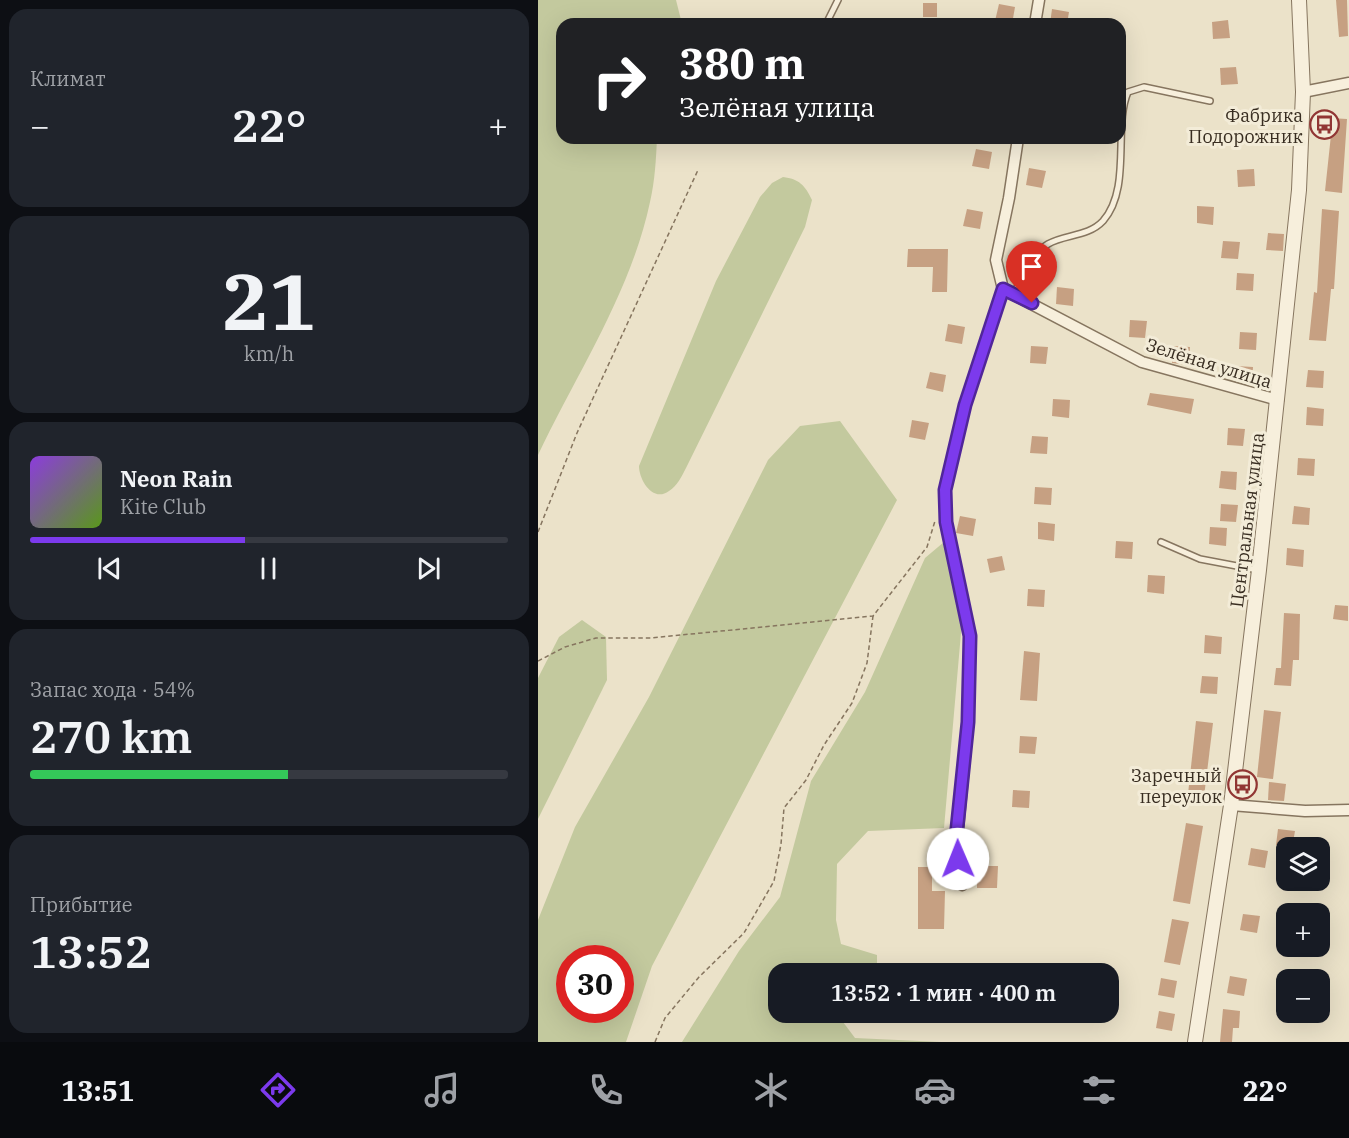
<!DOCTYPE html>
<html lang="ru">
<head>
<meta charset="utf-8">
<style>
	body { margin:0; font-family:"IBM Plex Serif",serif; background:#20242c; color:#f1f3f6; height:100vh; display:flex; flex-direction:column; font-size:22px; white-space:nowrap }
	* { box-sizing:border-box; margin:0 }
	p { font-size:20px; color:#9ea1a6 }
	.icon { flex:none; width:33px; height:33px; fill:none; stroke:currentColor; stroke-width:2; stroke-linecap:round; stroke-linejoin:round }
	.map { position:relative; flex:1; overflow:hidden }
	.side { display:flex; flex-direction:column; gap:9px; padding:9px; background:#0d0f14; width:538px }
	.side>* { flex:none }
	.hud { position:absolute; left:18px; top:18px; width:570px; height:126px; border-radius:18px; box-shadow:0 6px 24px #0002; background:#202124; color:#fff; overflow:hidden }
	.buttons { position:absolute; left:738px; top:837px; display:grid; gap:12px }
	.buttons a { display:grid; place-items:center; width:54px; height:54px; border-radius:12px; background:#171b24; box-shadow:0 6px 24px #0002; font-size:30px }
	.speed { position:absolute; left:18px; top:945px; display:flex; gap:12px; font-size:30px; font-weight:700; text-align:center }
	.speed>* { display:grid; place-content:center; width:78px; height:78px; border-radius:50%; background:#171b24; box-shadow:0 6px 24px #0002; line-height:1 }
	.speed .limit { border:9px solid #d22; background:#fff; color:#111 }
	.pin { position:absolute; display:grid; place-items:center; width:51px; height:51px; color:#fff; margin:-62px -26px; border-radius:50% 50% 50% 0; rotate:-45deg; box-shadow:0 0 6px #0007 }
	.pin .icon { rotate:45deg }
	.me { position:absolute; width:66px; margin:-33px; rotate:359deg; stroke-linejoin:round; filter:drop-shadow(0 0 4px #0008) }
	.turn { display:flex; align-items:center; gap:21px; height:126px; padding:0 24px; font-size:27px }
	.turn .icon { width:78px; height:78px; stroke-width:2.5 }
	.turn b { display:block; font-size:42px; line-height:51px }
	.big { font-size:45px; font-weight:600; line-height:1.1 }
	.side .widget { flex:1; display:flex; flex-direction:column; justify-content:center; gap:9px; min-width:0; padding:0 21px; border-radius:18px; background:#20242c }
	.side .dial { align-items:center; gap:0 }
	.dial b { font-size:78px; line-height:1 }
	.song { display:flex; align-items:center; gap:18px }
	.cover { width:72px; height:72px; border-radius:9px; background:linear-gradient(135deg,hsl(270 70% 55%),hsl(90 70% 35%)) }
	.played { height:6px; border-radius:3px; background:linear-gradient(90deg,#7c3aed 45%,#363941 45%) }
	.keys { display:flex; justify-content:space-around; direction:ltr }
	.heat { display:flex; justify-content:space-between; align-items:center; font-size:33px; direction:ltr }
	.charge { height:9px; border-radius:4px; background:linear-gradient(90deg,#34c759 54%,#363941 0) }
	.trip { position:absolute; left:230px; top:963px; width:351px; height:60px; border-radius:18px; background:#171b24; box-shadow:0 6px 24px #0002; font-weight:600; line-height:60px; text-align:center }
	.tabs { display:flex; height:96px; justify-content:space-around; align-items:center; background:#090b0e; color:#9ea1a6 }
	.tabs .icon { width:42px; height:42px }
	.tabs .selected { color:#7c3aed }
	.tabs b { font-size:27px; color:#f1f3f6 }
	main { display:flex; flex:1; min-height:0 }
	.map>svg:first-child { display:block }
	.green { fill:#c3c99e; fill-rule:evenodd }
	.building { fill:#c6a082 }
	.lines { fill:none; stroke-linecap:round; stroke-linejoin:round }
	.service-casing { stroke:#86755f; stroke-width:8 }
	.minor-casing { stroke:#86755f; stroke-width:13 }
	.tertiary-casing { stroke:#86755f; stroke-width:16 }
	.path { stroke:#86755f; stroke-width:1.5; stroke-dasharray:4.5 3; stroke-linecap:butt }
	.service { stroke:#f7efdc; stroke-width:5 }
	.minor { stroke:#f7efdc; stroke-width:10 }
	.tertiary { stroke:#f7efdc; stroke-width:14 }
	.route-casing { stroke:#51269a; stroke-width:15 }
	.route { stroke:#7c3aed; stroke-width:10 }
	.labels { text-anchor:middle; dominant-baseline:central; stroke-width:6; stroke-linejoin:round; paint-order:stroke }
	.poi-label { font-size:18px; fill:#382d21; stroke:#f3ecd8; text-anchor:end }
	.street-label { font-size:18px; fill:#382d21; stroke:#f3ecd8 }
</style>
</head>
<body>
<main>
<section class="side">
<div class="widget"><p>Климат</p>
<div class="heat"><a>−</a><b class="big">22°</b><a>+</a></div>
</div>
<div class="widget dial"><b>21</b><p>km/h</p></div>
<div class="widget">
<div class="song"><i class="cover"></i><div><b>Neon Rain</b><p>Kite Club</p></div></div>
<div class="played"></div>
<div class="keys"><svg class="icon" aria-label="previous" viewBox="0 0 24 24"><path d="M18 5L8 12l10 7zM5 5v14"/></svg><svg class="icon" aria-label="pause" viewBox="0 0 24 24"><path d="M8 5v14M16 5v14"/></svg><svg class="icon" aria-label="next" viewBox="0 0 24 24"><path d="M6 5l10 7-10 7zM19 5v14"/></svg></div>
</div>
<div class="widget"><p>Запас хода · 54%</p><b class="big">270 km</b><div class="charge"></div></div>
<div class="widget"><p>Прибытие</p><b class="big">13:52</b></div>
</section>
<div class="map">
<svg width="811" height="1042" viewBox="0 0 811 1042">
	<rect width="100%" height="100%" fill="#ebe2c9"/>
	<!-- green -->
	<g class="green">
		<path d="M0 0H138L144 24H24V138H119C118 159 117 181 112 202 93 292 39 373 0 455Z"/>
		<path d="M245 177C261 179 267 185 274 200L267 227 148 468C144 476 139 486 131 491 115 503 101 480 101 466L178 281 222 197 234 183Z"/>
		<path d="M302 421 359 500 114 966 88 1042H0V920L37 827 111 697 230 460 262 426ZM82 958V1010H32V958Z"/>
		<polygon points="406,542 425,610 406,828 330,831 299,864 298,920 303,944 339,955 339,973 240,974 240,1012 307,1013 302,1018 317,1038 403,1042 144,1042 201,951 242,897 273,781 327,692 387,558"/>
		<polygon points="44,620 68,637 69,680 0,819 0,678 21,637"/>
	</g>
	<!-- building -->
	<g class="building">
		<polygon points="798,0 809,0 810,36 801,37"/>
		<rect x="385" y="3" width="14" height="14"/>
		<polygon points="461,4 477,7 474,24 457,21"/>
		<polygon points="514,9 531,12 529,24 512,24"/>
		<polygon points="690,20 692,38 675,39 674,22"/>
		<polygon points="698,67 700,84 683,85 682,68"/>
		<polygon points="792,118 809,119 804,193 787,191 793,135 791,135"/>
		<polygon points="438,149 454,152 451,169 434,166"/>
		<polygon points="491,168 508,171 504,188 488,185"/>
		<polygon points="716,169 717,186 700,187 699,170"/>
		<polygon points="659,206 676,207 675,225 659,223"/>
		<polygon points="429,209 445,212 442,229 425,226"/>
		<polygon points="784,209 801,211 796,289 793,289 788,341 771,340 776,292 779,293"/>
		<polygon points="730,233 746,234 745,251 728,250"/>
		<polygon points="685,241 702,242 700,259 683,258"/>
		<polygon points="370,249 410,249 409,292 394,292 395,267 369,267"/>
		<polygon points="699,273 716,274 715,291 698,290"/>
		<polygon points="519,287 536,289 535,306 518,304"/>
		<polygon points="592,320 609,321 607,338 591,337"/>
		<polygon points="410,324 427,327 424,344 407,341"/>
		<polygon points="702,332 719,333 718,350 701,349"/>
		<polygon points="493,346 510,347 508,364 492,363"/>
		<polygon points="635,346 652,347 651,365 634,363"/>
		<polygon points="698,366 715,367 714,384 697,380"/>
		<polygon points="770,370 786,371 785,388 768,387"/>
		<polygon points="392,372 408,375 405,392 388,388"/>
		<polygon points="612,393 656,399 653,414 609,405"/>
		<polygon points="515,399 532,400 531,418 514,416"/>
		<polygon points="769,407 786,409 785,426 768,425"/>
		<polygon points="374,420 391,423 387,440 371,437"/>
		<polygon points="690,428 707,429 705,446 689,445"/>
		<polygon points="494,436 510,437 509,454 492,453"/>
		<polygon points="760,458 777,459 776,476 759,475"/>
		<polygon points="683,471 699,472 698,490 681,488"/>
		<polygon points="497,487 514,488 513,505 496,504"/>
		<polygon points="683,504 700,505 698,522 682,521"/>
		<polygon points="756,506 772,508 771,525 754,524"/>
		<polygon points="422,516 438,519 435,536 418,533"/>
		<polygon points="500,522 517,524 516,541 500,539"/>
		<polygon points="672,527 689,528 688,546 671,544"/>
		<polygon points="578,541 595,542 594,559 577,558"/>
		<polygon points="749,548 766,550 765,567 748,565"/>
		<polygon points="464,556 467,570 452,573 449,559"/>
		<polygon points="610,575 627,576 626,594 609,592"/>
		<polygon points="490,589 507,590 506,607 489,606"/>
		<polygon points="797,605 810,606 810,621 795,619"/>
		<polygon points="746,613 762,614 761,660 755,660 753,686 736,685 738,668 743,668"/>
		<polygon points="667,635 684,637 683,654 666,653"/>
		<polygon points="486,651 502,653 499,701 482,700"/>
		<polygon points="664,676 680,677 679,694 662,693"/>
		<polygon points="726,710 743,712 735,779 719,777"/>
		<polygon points="658,721 675,723 666,797 650,794"/>
		<polygon points="482,736 499,737 497,754 481,753"/>
		<polygon points="731,782 748,784 746,801 730,800"/>
		<polygon points="475,790 492,791 491,808 474,807"/>
		<polygon points="648,823 665,826 652,904 635,901"/>
		<polygon points="740,829 757,831 754,848 738,845"/>
		<polygon points="713,848 730,851 727,868 710,865"/>
		<polygon points="439,866 460,866 459,888 439,888"/>
		<polygon points="380,867 394,867 394,891 407,891 406,929 380,929"/>
		<polygon points="705,914 722,916 719,933 702,930"/>
		<polygon points="634,919 651,922 642,965 626,962"/>
		<polygon points="692,976 709,979 706,996 689,993"/>
		<polygon points="623,978 639,981 636,998 620,995"/>
		<polygon points="685,1009 702,1011 701,1028 695,1028 694,1042 682,1042"/>
		<polygon points="621,1011 637,1014 634,1031 618,1028"/>
	</g>
	<g class="lines">
		<defs>
			<g id="service">
				<polyline points="288,24 300,0"/>
				<path d="M476 293C484 278 495 253 510 244 527 234 550 237 565 221 594 188 575 127 590 92L606 87 672 101"/>
				<polyline points="623,542 662,559 720,570"/>
			</g>
			<g id="minor">
				<polyline points="497,24 501,0"/>
				<polyline points="765,92 811,83"/>
				<polyline points="465,289 604,362 740,400"/>
				<polyline points="465,289 458,260 471,198 480,138"/>
				<polyline points="693,805 767,811 811,810"/>
				<polyline points="424,885 419,838 430,722 432,636 408,522 407,490 427,405 465,289"/>
			</g>
			<polyline id="tertiary" points="657,1042 693,805 721,570 761,190 765,92 761,0"/>
		</defs>
		<!-- service casing -->
		<use href="#service" class="service-casing"/>
		<!-- minor casing -->
		<use href="#minor" class="minor-casing"/>
		<!-- tertiary casing -->
		<use href="#tertiary" class="tertiary-casing"/>
		<!-- path -->
		<g class="path">
			<polyline points="0,532 39,433 160,170"/>
			<polyline points="0,661 27,647 58,638 113,638 335,616 389,547 397,521"/>
			<polyline points="117,1042 127,1018 161,977 206,933 236,881 243,844 246,808 268,780 286,745 314,703 329,663 335,616"/>
		</g>
		<!-- service -->
		<use href="#service" class="service"/>
		<!-- minor -->
		<use href="#minor" class="minor"/>
		<!-- tertiary -->
		<use href="#tertiary" class="tertiary"/>
	</g>
	<g class="lines">
		<defs>
			<polyline id="route" points="420,859 418,838 430,722 432,636 408,522 407,490 427,405 465,289 494,303"/>
		</defs>
		<!-- route casing -->
		<use href="#route" class="route-casing"/>
		<!-- route -->
		<use href="#route" class="route"/>
	</g>
	<!-- icons -->
	<defs>
		<symbol id="bus-ring" viewBox="-11 -11 22 22"><circle r="9.5" fill="#f3ecd8" stroke="#913634" stroke-width="1.5"/><path d="M-5-6H5V4H4V6H2V4H-2V6H-4V4H-5ZM-3.5-4V0h7V-4ZM-3.5 1.2v1.5H-2V1.2ZM2 1.2v1.5H3.5V1.2Z" fill="#913634"/></symbol>
	</defs>
	<g fill-rule="evenodd">
		<use href="#bus-ring" x="770" y="108" width="33" height="33"/>
		<use href="#bus-ring" x="688" y="768" width="33" height="33"/>
	</g>
	<g class="labels">
		<!-- poi labels -->
		<g class="poi-label">
			<text x="765" y="115">Фабрика<tspan x="765" dy="21">Подорожник</tspan></text>
			<text x="684" y="775">Заречный<tspan x="684" dy="21">переулок</tspan></text>
		</g>
		<!-- street labels -->
		<g class="street-label">
			<text transform="translate(671 363) rotate(17)">Зелёная улица</text>
			<text transform="translate(709 520) rotate(-83)">Центральная улица</text>
		</g>
	</g>
</svg>
<div class="buttons">
<a><svg class="icon" aria-label="layers" viewBox="0 0 24 24"><path d="M12 4l9 5-9 5-9-5zM3 14l9 5 9-5"/></svg></a>
<a>+</a>
<a>−</a>
</div>
<div class="speed"><div class="limit">30</div></div>
<div class="pin" style="left:494px;top:303px;background:#d93025"><svg class="icon" aria-label="arrive" viewBox="0 0 24 24"><path d="M6 21V4h12l-3 4 3 4H6"/></svg></div>
<svg class="me" style="left:420px;top:859px" viewBox="-20 -20 40 40"><circle r="19" fill="#fff"/><path d="M0-13L10 11 0 6-10 11z" fill="#7c3aed"/></svg>
<div class="trip">13:52 · 1 мин · 400 m</div>
<div class="hud">
<div class="turn"><svg class="icon" aria-label="right" viewBox="0 0 24 24"><path d="M7 20v-9h11M14 6l5 5-5 5"/></svg><div><b>380 m</b>Зелёная улица</div></div>
</div>
</div>
</main>
<nav class="tabs">
<b>13:51</b>
<svg class="icon selected" aria-label="directions" viewBox="0 0 24 24"><path d="M12 3l9 9-9 9-9-9zM9 14v-3h6M13 9l2 2-2 2"/></svg>
<svg class="icon" aria-label="music" viewBox="0 0 24 24"><path d="M9 18V5l10-2v13"/><circle cx="6" cy="18" r="3"/><circle cx="16" cy="16" r="3"/></svg>
<svg class="icon" aria-label="phone" viewBox="0 0 24 24"><path d="M5 4h4l2 5-3 2q2 4 5 5l2-3 5 2v4C11 20 4 13 5 4z"/></svg>
<svg class="icon" aria-label="climate" viewBox="0 0 24 24"><path d="M12 3v18M4 7l16 10M4 17L20 7"/></svg>
<svg class="icon" aria-label="car" viewBox="0 0 24 24"><path d="M5 17H2v-5l4-1 3-4h7l3 4 3 1v5h-3M9 17h6M6 11h13"/><circle cx="7" cy="17" r="2"/><circle cx="17" cy="17" r="2"/></svg>
<svg class="icon" aria-label="filters" viewBox="0 0 24 24"><path d="M4 7h16M4 17h16"/><circle cx="9" cy="7" r="2"/><circle cx="15" cy="17" r="2"/></svg>
<b>22°</b>
</nav>
</body>
</html>
